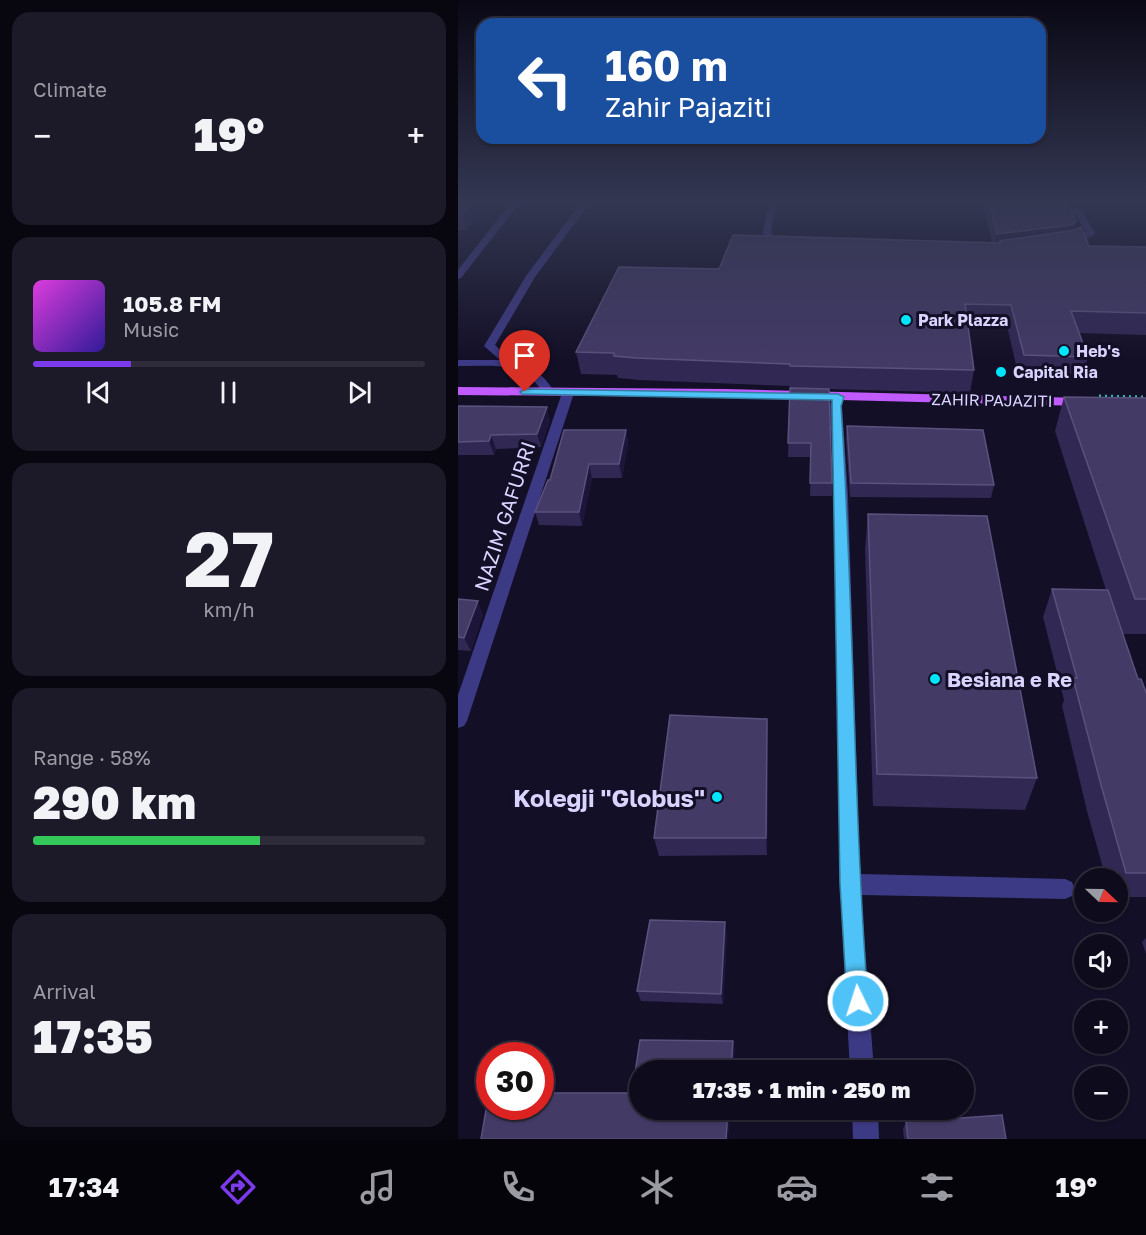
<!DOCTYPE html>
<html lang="en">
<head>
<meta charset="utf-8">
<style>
	body { margin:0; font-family:"Golos Text",sans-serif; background:#1c1929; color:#f1f3f6; height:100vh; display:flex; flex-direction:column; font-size:22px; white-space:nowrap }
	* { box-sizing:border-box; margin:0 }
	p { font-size:20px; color:#9b9ba3 }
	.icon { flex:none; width:33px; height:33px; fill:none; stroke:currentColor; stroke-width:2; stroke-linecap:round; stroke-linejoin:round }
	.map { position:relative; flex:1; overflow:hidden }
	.sheet { display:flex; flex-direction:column; gap:12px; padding:12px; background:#08060f; width:458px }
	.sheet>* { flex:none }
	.top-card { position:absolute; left:18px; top:18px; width:570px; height:126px; border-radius:18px; box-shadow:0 2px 4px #0004,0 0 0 2px #2e2b3b; background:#1a4fa0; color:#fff; overflow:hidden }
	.needle { width:39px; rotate:112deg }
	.buttons { position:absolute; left:616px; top:868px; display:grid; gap:12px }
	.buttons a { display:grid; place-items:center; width:54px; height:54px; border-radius:50%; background:#0e0b1c; box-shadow:0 2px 4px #0004,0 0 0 2px #2e2b3b; font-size:30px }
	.speed { position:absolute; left:18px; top:1042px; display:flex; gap:12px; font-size:30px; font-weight:700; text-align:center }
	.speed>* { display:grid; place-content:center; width:78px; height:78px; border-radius:50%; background:#0e0b1c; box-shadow:0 2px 4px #0004,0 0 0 2px #2e2b3b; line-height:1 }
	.speed .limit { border:9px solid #d22; background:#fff; color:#111 }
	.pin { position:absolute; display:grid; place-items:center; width:51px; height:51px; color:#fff; margin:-62px -26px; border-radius:50% 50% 50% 0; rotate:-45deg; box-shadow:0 0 6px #0007 }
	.pin .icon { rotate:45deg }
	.me { position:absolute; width:66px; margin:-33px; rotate:356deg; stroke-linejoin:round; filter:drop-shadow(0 0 4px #0008) }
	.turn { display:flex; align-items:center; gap:21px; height:126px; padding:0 30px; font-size:27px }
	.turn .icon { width:78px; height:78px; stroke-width:2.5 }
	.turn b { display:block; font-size:42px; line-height:51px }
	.big { font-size:45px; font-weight:800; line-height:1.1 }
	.sheet .tile { flex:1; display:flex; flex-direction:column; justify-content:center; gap:9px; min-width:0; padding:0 21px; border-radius:18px; background:#1c1929 }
	.sheet .dial { align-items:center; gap:0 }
	.dial b { font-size:78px; line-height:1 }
	.song { display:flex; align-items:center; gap:18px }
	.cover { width:72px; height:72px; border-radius:9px; background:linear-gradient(135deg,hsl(300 70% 55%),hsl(250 70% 35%)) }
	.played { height:6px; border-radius:3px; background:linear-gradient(90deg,#7c3aed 25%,#2e2b3b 25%) }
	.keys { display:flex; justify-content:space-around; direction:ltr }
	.heat { display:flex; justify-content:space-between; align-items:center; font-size:33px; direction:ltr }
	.charge { height:9px; border-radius:4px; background:linear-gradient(90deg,#34c759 58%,#2e2b3b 0) }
	.trip { position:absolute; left:171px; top:1060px; width:345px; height:60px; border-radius:30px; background:#0e0b1c; box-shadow:0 2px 4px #0004,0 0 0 2px #2e2b3b; font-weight:800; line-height:60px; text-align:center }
	.tabs { display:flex; height:96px; justify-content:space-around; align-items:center; background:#06040b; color:#9b9ba3 }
	.tabs .icon { width:42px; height:42px }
	.tabs .active { color:#7c3aed }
	.tabs b { font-size:27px; color:#f1f3f6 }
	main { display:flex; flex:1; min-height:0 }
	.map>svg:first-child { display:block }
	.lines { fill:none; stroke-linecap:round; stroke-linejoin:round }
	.path { stroke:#2fb8b0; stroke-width:3; stroke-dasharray:2 4; stroke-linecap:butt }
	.minor { fill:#3d3a85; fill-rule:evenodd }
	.major { fill:#c25bff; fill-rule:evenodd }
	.wall { fill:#312854 }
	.shaded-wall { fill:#1d163a }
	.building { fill:#433a66; stroke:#5a527e; stroke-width:1.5 }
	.route { fill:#4fc3f7; stroke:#337fa1; stroke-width:1.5 }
	.poi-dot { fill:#00e5ff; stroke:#130f26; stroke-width:2 }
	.labels { text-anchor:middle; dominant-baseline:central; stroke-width:6; stroke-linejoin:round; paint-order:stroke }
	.far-poi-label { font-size:16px; font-weight:bold; fill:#d9d4ff; stroke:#130f26; text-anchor:start }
	.far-street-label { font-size:16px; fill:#d9d4ff; stroke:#130f26 }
	.street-label { font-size:20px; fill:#d9d4ff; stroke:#130f26 }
	.poi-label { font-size:20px; font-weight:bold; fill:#d9d4ff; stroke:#130f26; text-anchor:start }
	.near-poi-label { font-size:24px; font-weight:bold; fill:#d9d4ff; stroke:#130f26; text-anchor:end }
</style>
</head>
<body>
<main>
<section class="sheet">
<div class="tile"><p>Climate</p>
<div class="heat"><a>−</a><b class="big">19°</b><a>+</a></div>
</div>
<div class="tile">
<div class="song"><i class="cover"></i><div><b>105.8 FM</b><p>Music</p></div></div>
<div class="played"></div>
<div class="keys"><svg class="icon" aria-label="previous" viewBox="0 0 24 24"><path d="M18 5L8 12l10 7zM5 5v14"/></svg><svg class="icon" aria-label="pause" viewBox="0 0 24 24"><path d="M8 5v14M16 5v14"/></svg><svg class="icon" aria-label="next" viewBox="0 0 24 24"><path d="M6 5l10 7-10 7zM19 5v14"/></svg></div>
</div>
<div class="tile dial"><b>27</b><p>km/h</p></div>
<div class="tile"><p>Range · 58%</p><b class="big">290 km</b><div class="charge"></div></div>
<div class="tile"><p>Arrival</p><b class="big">17:35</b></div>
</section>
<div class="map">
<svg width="689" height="1139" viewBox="0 0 689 1139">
	<rect width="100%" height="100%" fill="#130f26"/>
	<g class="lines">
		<!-- path -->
		<polyline class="path" points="641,396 689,397"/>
		<!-- minor -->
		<g class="minor">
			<polygon points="55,200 64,200 3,278 0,279 0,270"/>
			<path d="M125 200H134L77 277 37 345C57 364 83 366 96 392L94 394H86C64 359 37 367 0 366V360H42L26 346 68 276Z"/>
			<polygon points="311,200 319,200 313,231 315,239 328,246 328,250 322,250 307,240 305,231"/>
			<polygon points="674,200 689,200 689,203"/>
			<polygon points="592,202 623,210 637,233 636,235 611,247 605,247 605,243 628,232 617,214 592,206"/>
			<polygon points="110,389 116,393 9,721 6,726 0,728 0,695 104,393"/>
			<polygon points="380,393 386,397 384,406 390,495 402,874 607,879 614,882 617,889 614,896 607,899 403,895 416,1071 392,1071 382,884 376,495 372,406 374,397"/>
			<polygon points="394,1110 420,1110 421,1139 395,1139"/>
		</g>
		<!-- major -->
		<polygon class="major" points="0,387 268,389 624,398 630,402 624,406 268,397 0,395"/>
	</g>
	<!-- wall -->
	<g class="wall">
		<polygon points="0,200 32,200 9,230 0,230"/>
		<polygon points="529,200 609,200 616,231 631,246 689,247 689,335 621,333 630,357 624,380 561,378 549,326 510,325 516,370 512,393 371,389 374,483 374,496 352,496 353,457 330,457 332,386 181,380 160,378 159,375 123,374 118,352 261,269 534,243 527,212"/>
		<polygon points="606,397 689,398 689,634 665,634 680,679 689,695 689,897 660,897 660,879 648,879 629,811 604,706 606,700 585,617 594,589 648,590 597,431"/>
		<polygon points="0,406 92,420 83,447 38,449 36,455 0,455"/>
		<polygon points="389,426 536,485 533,498 392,497 388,439"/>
		<polygon points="168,430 170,443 164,478 134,478 124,526 81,525 77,512 92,480"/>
		<polygon points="410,514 579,778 567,810 415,806 407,549"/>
		<polygon points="0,599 25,614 13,651 0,650"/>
		<polygon points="309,719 310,738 309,855 201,856 196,838"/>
		<polygon points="269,933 265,1004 183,1001 179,991"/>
		<polygon points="689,937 689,957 684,942"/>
		<polygon points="448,1122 548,1139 446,1139 445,1129"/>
	</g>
	<!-- shaded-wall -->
	<g class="shaded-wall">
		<polygon points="15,200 32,200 9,230 4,214"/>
		<polygon points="618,222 614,238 542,243 542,241 540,250 536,250 539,234"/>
		<polygon points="89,407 92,420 83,447 79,434"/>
		<polygon points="168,430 170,443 164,478 161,464"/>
		<polygon points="33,435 38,449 36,455 31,441"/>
		<polygon points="131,464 134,478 124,526 121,512"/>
		<polygon points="20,601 25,614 13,651 6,638"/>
		<polygon points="309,719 310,738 309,855 308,838"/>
		<polygon points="267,922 269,933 265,1004 263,994"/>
		<polygon points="275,1041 277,1050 276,1071 273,1071"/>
		<polygon points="270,1110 273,1110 270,1139 268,1139"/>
	</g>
	<!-- building -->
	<g class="building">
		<polygon points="0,200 15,200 4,214 0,214"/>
		<polygon points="531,200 609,200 618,222 613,225 539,234"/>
		<polygon points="623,227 631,246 689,247 689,313 613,311 630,357 566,355 553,305 507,304 516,370 332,366 332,364 178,358 156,356 156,353 118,352 161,267 261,269 275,235 542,243 542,241 617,230"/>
		<polygon points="332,388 371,389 374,483 352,483 353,443 330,443"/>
		<polygon points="606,397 689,398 689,599 677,599"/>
		<polygon points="0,406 89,407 79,434 33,435 31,441 0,442"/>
		<polygon points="389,426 525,430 536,485 393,483"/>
		<polygon points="106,430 168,430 161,464 131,464 121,512 77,512 90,480 92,480"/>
		<polygon points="410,514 529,516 579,778 419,774"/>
		<polygon points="594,589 650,590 680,679 683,679 689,695 689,873 668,873 643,785 615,678 619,678"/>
		<polygon points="0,599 20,601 6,638 0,637"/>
		<polygon points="212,715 309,719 308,838 196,838"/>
		<polygon points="192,920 267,922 263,994 179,991"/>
		<polygon points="182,1040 275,1041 273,1071 182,1071 182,1110 270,1110 268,1139 23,1139 31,1093 32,1107 82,1107 82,1093 174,1093"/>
		<polygon points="544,1115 548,1139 450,1139 448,1122"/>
	</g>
	<!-- sky -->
	<linearGradient id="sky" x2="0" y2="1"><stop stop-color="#0a0815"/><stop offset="0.56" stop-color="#333752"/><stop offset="1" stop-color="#333752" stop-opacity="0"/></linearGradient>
	<rect width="689" height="360" fill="url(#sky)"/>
	<!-- route -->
	<path class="route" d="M67 389 380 394 386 397 383 406C396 604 395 803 410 1001L407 1008 400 1011 392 1008 389 1001 382 884 374 400 64 394 62 392Z"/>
	<!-- markers -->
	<g class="poi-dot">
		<circle cx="448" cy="320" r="6"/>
		<circle cx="606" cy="351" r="6"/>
		<circle cx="543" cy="372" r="6"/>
		<circle cx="477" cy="679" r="6"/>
		<circle cx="259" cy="797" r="6"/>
	</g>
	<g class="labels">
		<!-- far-poi labels -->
		<g class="far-poi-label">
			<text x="460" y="320">Park Plazza</text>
			<text x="618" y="351">Heb's</text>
			<text x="555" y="372">Capital Ria</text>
		</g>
		<!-- far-street labels -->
		<g class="far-street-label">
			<text transform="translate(534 400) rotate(1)">ZAHIR PAJAZITI</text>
		</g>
		<!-- street labels -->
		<g class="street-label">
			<text transform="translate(46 516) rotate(-72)">NAZIM GAFURRI</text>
		</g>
		<!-- poi labels -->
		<g class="poi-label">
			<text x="489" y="679">Besiana e Re</text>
		</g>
		<!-- near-poi labels -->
		<g class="near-poi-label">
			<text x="247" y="797">Kolegji "Globus"</text>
		</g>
	</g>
</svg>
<div class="buttons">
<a><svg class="needle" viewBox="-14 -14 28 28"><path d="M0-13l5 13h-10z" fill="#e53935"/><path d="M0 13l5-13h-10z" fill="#9b9ba3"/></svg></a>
<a><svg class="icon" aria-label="sound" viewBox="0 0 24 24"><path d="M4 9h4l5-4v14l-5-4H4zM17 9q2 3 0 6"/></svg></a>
<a>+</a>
<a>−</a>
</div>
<div class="speed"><div class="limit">30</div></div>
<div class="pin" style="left:67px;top:392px;background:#d93025"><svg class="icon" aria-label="arrive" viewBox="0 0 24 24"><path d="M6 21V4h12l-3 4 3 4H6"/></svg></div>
<svg class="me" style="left:400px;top:1001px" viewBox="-20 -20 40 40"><circle r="17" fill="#4fc3f7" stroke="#fff" stroke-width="3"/><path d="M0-11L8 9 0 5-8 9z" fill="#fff"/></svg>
<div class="trip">17:35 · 1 min · 250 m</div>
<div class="top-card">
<div class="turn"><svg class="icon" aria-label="left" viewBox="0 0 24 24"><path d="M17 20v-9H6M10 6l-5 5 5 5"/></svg><div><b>160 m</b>Zahir Pajaziti</div></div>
</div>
</div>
</main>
<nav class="tabs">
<b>17:34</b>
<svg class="icon active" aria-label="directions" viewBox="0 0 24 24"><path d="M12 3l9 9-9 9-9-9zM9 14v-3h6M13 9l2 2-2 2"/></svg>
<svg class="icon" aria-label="music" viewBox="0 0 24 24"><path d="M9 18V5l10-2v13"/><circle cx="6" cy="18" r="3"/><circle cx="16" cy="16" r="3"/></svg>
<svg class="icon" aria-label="phone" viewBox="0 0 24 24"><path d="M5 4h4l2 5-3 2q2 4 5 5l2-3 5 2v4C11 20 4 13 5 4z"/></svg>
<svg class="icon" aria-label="climate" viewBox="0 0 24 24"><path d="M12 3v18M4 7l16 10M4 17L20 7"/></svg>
<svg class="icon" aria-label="car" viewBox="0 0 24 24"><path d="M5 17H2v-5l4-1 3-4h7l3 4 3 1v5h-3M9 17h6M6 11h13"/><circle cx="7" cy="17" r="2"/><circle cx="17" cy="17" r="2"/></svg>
<svg class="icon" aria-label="filters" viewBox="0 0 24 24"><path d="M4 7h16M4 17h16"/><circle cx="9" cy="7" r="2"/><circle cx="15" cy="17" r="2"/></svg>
<b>19°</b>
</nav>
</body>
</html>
